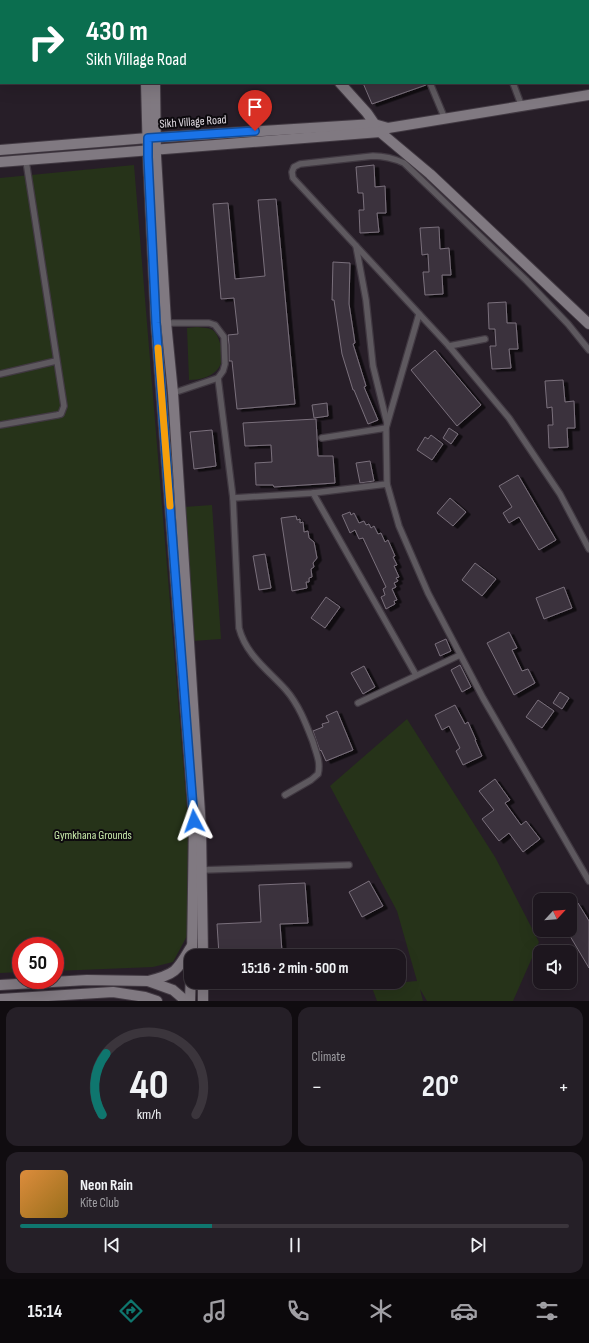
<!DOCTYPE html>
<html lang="en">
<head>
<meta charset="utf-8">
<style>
	body { margin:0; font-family:"Sofia Sans Condensed",sans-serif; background:#251f27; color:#f1f3f6; height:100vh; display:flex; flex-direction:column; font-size:15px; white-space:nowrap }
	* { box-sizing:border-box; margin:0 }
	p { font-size:13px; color:#a09fa4 }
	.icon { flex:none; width:22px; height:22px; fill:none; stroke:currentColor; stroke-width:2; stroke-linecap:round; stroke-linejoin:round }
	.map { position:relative; height:1001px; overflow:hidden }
	.sheet { display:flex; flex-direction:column; gap:6px; padding:6px; background:#100c10; flex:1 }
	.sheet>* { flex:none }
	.hud { position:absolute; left:0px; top:0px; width:589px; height:84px; box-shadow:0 4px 16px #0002,0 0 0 1px #3b353c; background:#0b6e4f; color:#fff; overflow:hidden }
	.needle { width:26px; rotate:64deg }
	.tools { position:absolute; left:533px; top:893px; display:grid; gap:8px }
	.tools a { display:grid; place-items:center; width:44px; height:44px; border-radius:8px; background:#1d161e; box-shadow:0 4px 16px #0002,0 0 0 1px #3b353c; font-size:20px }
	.speed { position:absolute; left:12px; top:937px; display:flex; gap:8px; font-size:20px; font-weight:700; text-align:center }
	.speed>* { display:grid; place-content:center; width:52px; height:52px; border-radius:50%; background:#1d161e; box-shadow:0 4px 16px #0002,0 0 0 1px #3b353c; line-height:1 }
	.speed .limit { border:6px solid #d22; background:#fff; color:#111 }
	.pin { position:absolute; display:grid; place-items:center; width:34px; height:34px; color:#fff; margin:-41px -17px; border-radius:50% 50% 50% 0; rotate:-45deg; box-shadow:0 0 4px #0007 }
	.pin .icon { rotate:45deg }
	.me { position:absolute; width:44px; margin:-22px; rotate:356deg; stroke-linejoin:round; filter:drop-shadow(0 0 3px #0008) }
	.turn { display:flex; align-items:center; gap:14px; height:84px; padding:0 20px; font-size:18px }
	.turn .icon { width:52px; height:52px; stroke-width:2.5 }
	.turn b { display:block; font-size:28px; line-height:34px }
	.big { font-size:30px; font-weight:700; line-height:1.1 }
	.sheet .tile { flex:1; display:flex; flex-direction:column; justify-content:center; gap:6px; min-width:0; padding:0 14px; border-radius:12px; background:#251f27 }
	.sheet .dial { align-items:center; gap:0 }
	.dial svg { height:104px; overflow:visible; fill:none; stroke:#3b353c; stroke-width:7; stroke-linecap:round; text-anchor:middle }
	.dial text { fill:#f1f3f6; stroke:none }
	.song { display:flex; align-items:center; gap:12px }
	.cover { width:48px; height:48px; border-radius:6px; background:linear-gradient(135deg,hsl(30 70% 55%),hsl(40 70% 35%)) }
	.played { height:4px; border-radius:2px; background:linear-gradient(90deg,#0f766e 35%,#3b353c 35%) }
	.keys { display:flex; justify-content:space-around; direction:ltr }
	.heat { display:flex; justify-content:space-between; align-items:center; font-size:22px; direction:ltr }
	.sheet .tiles { flex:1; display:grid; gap:6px; grid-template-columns:1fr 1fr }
	.tile:last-child { grid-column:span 2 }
	.trip { position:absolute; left:184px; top:949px; width:222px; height:40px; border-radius:12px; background:#1d161e; box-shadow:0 4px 16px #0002,0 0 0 1px #3b353c; font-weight:700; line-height:40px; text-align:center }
	.tab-bar { display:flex; height:64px; justify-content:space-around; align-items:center; background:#0c090c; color:#a09fa4 }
	.tab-bar .icon { width:28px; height:28px }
	.tab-bar .selected { color:#0f766e }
	.tab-bar b { font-size:18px; color:#f1f3f6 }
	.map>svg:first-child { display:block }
	.green { fill:#263319 }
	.building { fill:#3b323d; stroke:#7a707c; filter:url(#shadow) }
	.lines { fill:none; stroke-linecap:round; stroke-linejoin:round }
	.lane-casing { stroke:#413942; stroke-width:8 }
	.secondary-casing { stroke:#413942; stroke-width:12 }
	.lane { stroke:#5e595f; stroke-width:5.5 }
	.secondary { stroke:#807981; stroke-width:10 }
	.route-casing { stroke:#114b97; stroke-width:10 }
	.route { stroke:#1a73e8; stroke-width:7 }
	.slow { stroke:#f59e0b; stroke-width:7 }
	.labels { text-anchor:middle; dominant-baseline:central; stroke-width:4; stroke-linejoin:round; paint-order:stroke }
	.street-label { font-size:12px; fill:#e3dde4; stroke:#0d0a0e }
	.park-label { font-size:12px; fill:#c9ebab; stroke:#0d0a0e }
</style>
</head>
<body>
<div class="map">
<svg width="589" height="1001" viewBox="0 0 589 1001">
	<defs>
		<filter id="shadow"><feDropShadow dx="4.5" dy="2.5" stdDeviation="0" flood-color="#0009"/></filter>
	</defs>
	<rect width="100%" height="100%" fill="#271e28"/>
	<!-- green -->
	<g class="green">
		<polygon points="134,165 188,822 187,936 173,962 153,967 55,971 55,946 21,946 21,972 0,973 0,178"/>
		<path d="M197 327C202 328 211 327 215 332 217 334 219 340 220 343 229 368 211 380 189 380L187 328Z"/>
		<polygon points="212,505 221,639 193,641 184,507"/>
		<polygon points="407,719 495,857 539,942 513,1001 427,1001 420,989 423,1001 377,1001 371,985 417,981 397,911 330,786"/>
	</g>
	<!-- building -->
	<g class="building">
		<polygon points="363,83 426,83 426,85 372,104"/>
		<polygon points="374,165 375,187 385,186 386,213 377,213 379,232 360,233 359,210 364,210 363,193 358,193 356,167"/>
		<polygon points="276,199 295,404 237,409 232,361 229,361 229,345 228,335 238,334 234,298 221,299 213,204 228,203 235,279 265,276 258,200"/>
		<polygon points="439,227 440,249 449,248 451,275 442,275 443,294 425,295 423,272 429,272 428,254 422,255 420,228"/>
		<polygon points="333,262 350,263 349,304 355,343 353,344 366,386 364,387 378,420 368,424 354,390 353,390 342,354 334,300 332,300"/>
		<polygon points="506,302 507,323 516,323 518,349 509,349 511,368 492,369 490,346 496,346 495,329 489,329 488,303"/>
		<polygon points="435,350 481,405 457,426 411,370"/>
		<polygon points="563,380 565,402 574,401 575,428 567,428 568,447 549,448 548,425 553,425 552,407 547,408 545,381"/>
		<polygon points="327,403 328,416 314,418 312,405"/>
		<polygon points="316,419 318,456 333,456 335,483 274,487 273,485 256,485 255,463 272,462 271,445 245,446 243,423"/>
		<polygon points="449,428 458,434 451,444 443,438"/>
		<polygon points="212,430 216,466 194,469 190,432"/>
		<polygon points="431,435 443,444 432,460 417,450 425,437 428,439"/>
		<polygon points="370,461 374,481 360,483 356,463"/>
		<polygon points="518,475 556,540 539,550 519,517 509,523 503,513 512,507 499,486"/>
		<polygon points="450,498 466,512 453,526 437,513"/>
		<polygon points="350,512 351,515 354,513 359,523 364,521 366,525 369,524 371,528 374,526 378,534 381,533 385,542 388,540 395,556 393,557 397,565 394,566 399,577 396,578 398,581 394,583 396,587 392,589 397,600 394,601 395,604 386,609 381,597 385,595 383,589 386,587 363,538 359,539 355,530 350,533 342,515"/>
		<polygon points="296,516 297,520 300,519 300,523 303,522 304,532 308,531 309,538 314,542 317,558 313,563 314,567 311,569 312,577 309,578 309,582 306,582 307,588 292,591 281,518"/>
		<polygon points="265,554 271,588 259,590 253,556"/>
		<polygon points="475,563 496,579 482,596 462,580"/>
		<polygon points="564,587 572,608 544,619 536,598"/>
		<polygon points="326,597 340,607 325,628 311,618"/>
		<polygon points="509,632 517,648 512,650 522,671 528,669 535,683 514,695 487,643"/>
		<polygon points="446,639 451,651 440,656 435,644"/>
		<polygon points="460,665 471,687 462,692 451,670"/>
		<polygon points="364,666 375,687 363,694 351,673"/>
		<polygon points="560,692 569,698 562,709 553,703"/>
		<polygon points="538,700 554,711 542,728 526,717"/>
		<polygon points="455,705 465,724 468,722 476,740 475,740 482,756 463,765 456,751 460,748 449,726 442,730 435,715"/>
		<polygon points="337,711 353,750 326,761 321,750 320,751 313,731 323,727 322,724 329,722 326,716"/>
		<polygon points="495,779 510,800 505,803 521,825 526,821 540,839 523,852 509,833 499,841 482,819 494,810 479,791"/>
		<polygon points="369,881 383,906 362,917 349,892"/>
		<polygon points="305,883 308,923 280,924 282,952 219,955 217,924 261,922 259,885"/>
		<polygon points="578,903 589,921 589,968 570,936 570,908"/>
	</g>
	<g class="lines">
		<defs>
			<g id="lane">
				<polyline points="482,0 483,1"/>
				<polyline points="312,1 313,0"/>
				<polyline points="451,1 454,0"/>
				<polyline points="430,83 445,119"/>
				<polyline points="513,83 522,107"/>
				<polyline points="356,246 366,300 373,366 387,423"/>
				<polyline points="419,314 386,428 387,484 399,526 428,593 483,698 589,881"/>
				<polyline points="163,323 209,323 215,325 224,337 225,364 223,371 218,378 173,393"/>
				<polyline points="449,346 485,339"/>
				<path d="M589 350 568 324 526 280 404 163C393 158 385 156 373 156L300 164 294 167 292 172 293 178 449 346 509 418 560 494 589 549"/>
				<polyline points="0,374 56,361"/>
				<path d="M218 378 233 498 239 628C246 655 268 670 286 690 299 705 306 724 313 742 316 753 321 762 318 774L311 780 285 795"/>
				<polyline points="0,425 57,415 61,414 64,406 26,161"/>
				<polyline points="322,438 386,428"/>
				<polyline points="313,493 416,675"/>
				<polyline points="233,498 313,493 387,484"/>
				<polyline points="358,703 460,655"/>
				<polyline points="202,870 349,865"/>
			</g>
			<g id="secondary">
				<polyline points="141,0 141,1"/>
				<polyline points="150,0 150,1"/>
				<polyline points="275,0 275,1"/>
				<polyline points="146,83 148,157 156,323 194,821 192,956"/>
				<polyline points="155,83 156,156 166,322 173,393 201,829 203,956"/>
				<polyline points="340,83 367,113 380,132 430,174 589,324"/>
				<polyline points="0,150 148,138 374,124 388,128"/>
				<polyline points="0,162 380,132 388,128 589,95"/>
				<path d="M148 981C176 974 177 971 191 947"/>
				<polyline points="203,982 203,1001"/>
				<polyline points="0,985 87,980 148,981 173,990 186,1001"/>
				<polyline points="0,999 113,992 145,997 157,1001"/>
				<polyline points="190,1001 191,970"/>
			</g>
		</defs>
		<!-- lane casing -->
		<use href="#lane" class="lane-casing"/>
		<!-- secondary casing -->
		<use href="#secondary" class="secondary-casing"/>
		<!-- lane -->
		<use href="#lane" class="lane"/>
		<!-- secondary -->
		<use href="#secondary" class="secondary"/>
	</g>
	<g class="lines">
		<defs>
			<polyline id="route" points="194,821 156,323 148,157 148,138 255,131"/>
		</defs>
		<!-- route casing -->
		<use href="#route" class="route-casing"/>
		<!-- route -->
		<use href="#route" class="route"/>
		<!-- slow -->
		<polyline class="slow" points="158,348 170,506"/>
	</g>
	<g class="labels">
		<!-- street labels -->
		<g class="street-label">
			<text transform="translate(193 122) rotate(-4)">Sikh Village Road</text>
		</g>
		<!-- park labels -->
		<g class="park-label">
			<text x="93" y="835">Gymkhana Grounds</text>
		</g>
	</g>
</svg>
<div class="tools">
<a><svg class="needle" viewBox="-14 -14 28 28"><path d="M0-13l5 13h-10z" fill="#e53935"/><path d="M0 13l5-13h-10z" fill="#a09fa4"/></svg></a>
<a><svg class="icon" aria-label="sound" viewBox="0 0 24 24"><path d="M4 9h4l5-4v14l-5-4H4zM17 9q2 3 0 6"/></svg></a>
</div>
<div class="speed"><div class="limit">50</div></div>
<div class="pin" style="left:255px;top:131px;background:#d93025"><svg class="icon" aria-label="arrive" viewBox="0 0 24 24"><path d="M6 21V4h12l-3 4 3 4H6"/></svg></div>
<svg class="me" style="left:194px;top:821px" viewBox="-20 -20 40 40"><path d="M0-17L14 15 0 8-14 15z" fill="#1a73e8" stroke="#fff" stroke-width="4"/></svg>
<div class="trip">15:16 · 2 min · 500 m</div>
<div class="hud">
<div class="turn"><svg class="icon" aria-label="right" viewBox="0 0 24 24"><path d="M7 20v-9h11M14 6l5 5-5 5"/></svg><div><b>430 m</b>Sikh Village Road</div></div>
</div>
</div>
<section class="sheet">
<div class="tiles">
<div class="tile dial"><svg viewBox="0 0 100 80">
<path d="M14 69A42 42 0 1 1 86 69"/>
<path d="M14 69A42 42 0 0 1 17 22" stroke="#0f766e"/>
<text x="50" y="56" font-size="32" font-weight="700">40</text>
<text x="50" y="72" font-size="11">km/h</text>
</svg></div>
<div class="tile"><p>Climate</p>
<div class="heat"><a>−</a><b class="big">20°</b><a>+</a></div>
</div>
<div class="tile">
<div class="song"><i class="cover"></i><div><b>Neon Rain</b><p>Kite Club</p></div></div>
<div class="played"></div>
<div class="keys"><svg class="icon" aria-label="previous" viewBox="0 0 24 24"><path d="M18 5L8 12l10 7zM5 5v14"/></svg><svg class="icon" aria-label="pause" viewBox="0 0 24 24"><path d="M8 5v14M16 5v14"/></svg><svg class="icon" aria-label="next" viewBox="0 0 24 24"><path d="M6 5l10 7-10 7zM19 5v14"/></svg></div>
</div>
</div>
</section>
<nav class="tab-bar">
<b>15:14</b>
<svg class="icon selected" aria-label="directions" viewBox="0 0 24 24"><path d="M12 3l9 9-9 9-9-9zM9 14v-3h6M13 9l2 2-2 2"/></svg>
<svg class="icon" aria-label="music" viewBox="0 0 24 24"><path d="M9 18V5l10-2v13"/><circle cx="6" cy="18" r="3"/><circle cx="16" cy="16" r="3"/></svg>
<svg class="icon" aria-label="phone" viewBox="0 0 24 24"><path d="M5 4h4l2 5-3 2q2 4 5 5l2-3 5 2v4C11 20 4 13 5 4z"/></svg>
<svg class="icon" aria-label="climate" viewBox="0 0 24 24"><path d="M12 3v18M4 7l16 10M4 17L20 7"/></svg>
<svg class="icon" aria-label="car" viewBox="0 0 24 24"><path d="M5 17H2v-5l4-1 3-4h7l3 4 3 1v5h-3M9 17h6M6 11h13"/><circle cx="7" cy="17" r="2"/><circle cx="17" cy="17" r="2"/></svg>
<svg class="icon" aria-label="filters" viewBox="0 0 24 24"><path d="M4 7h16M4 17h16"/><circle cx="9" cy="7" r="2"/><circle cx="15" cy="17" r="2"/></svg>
</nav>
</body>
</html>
